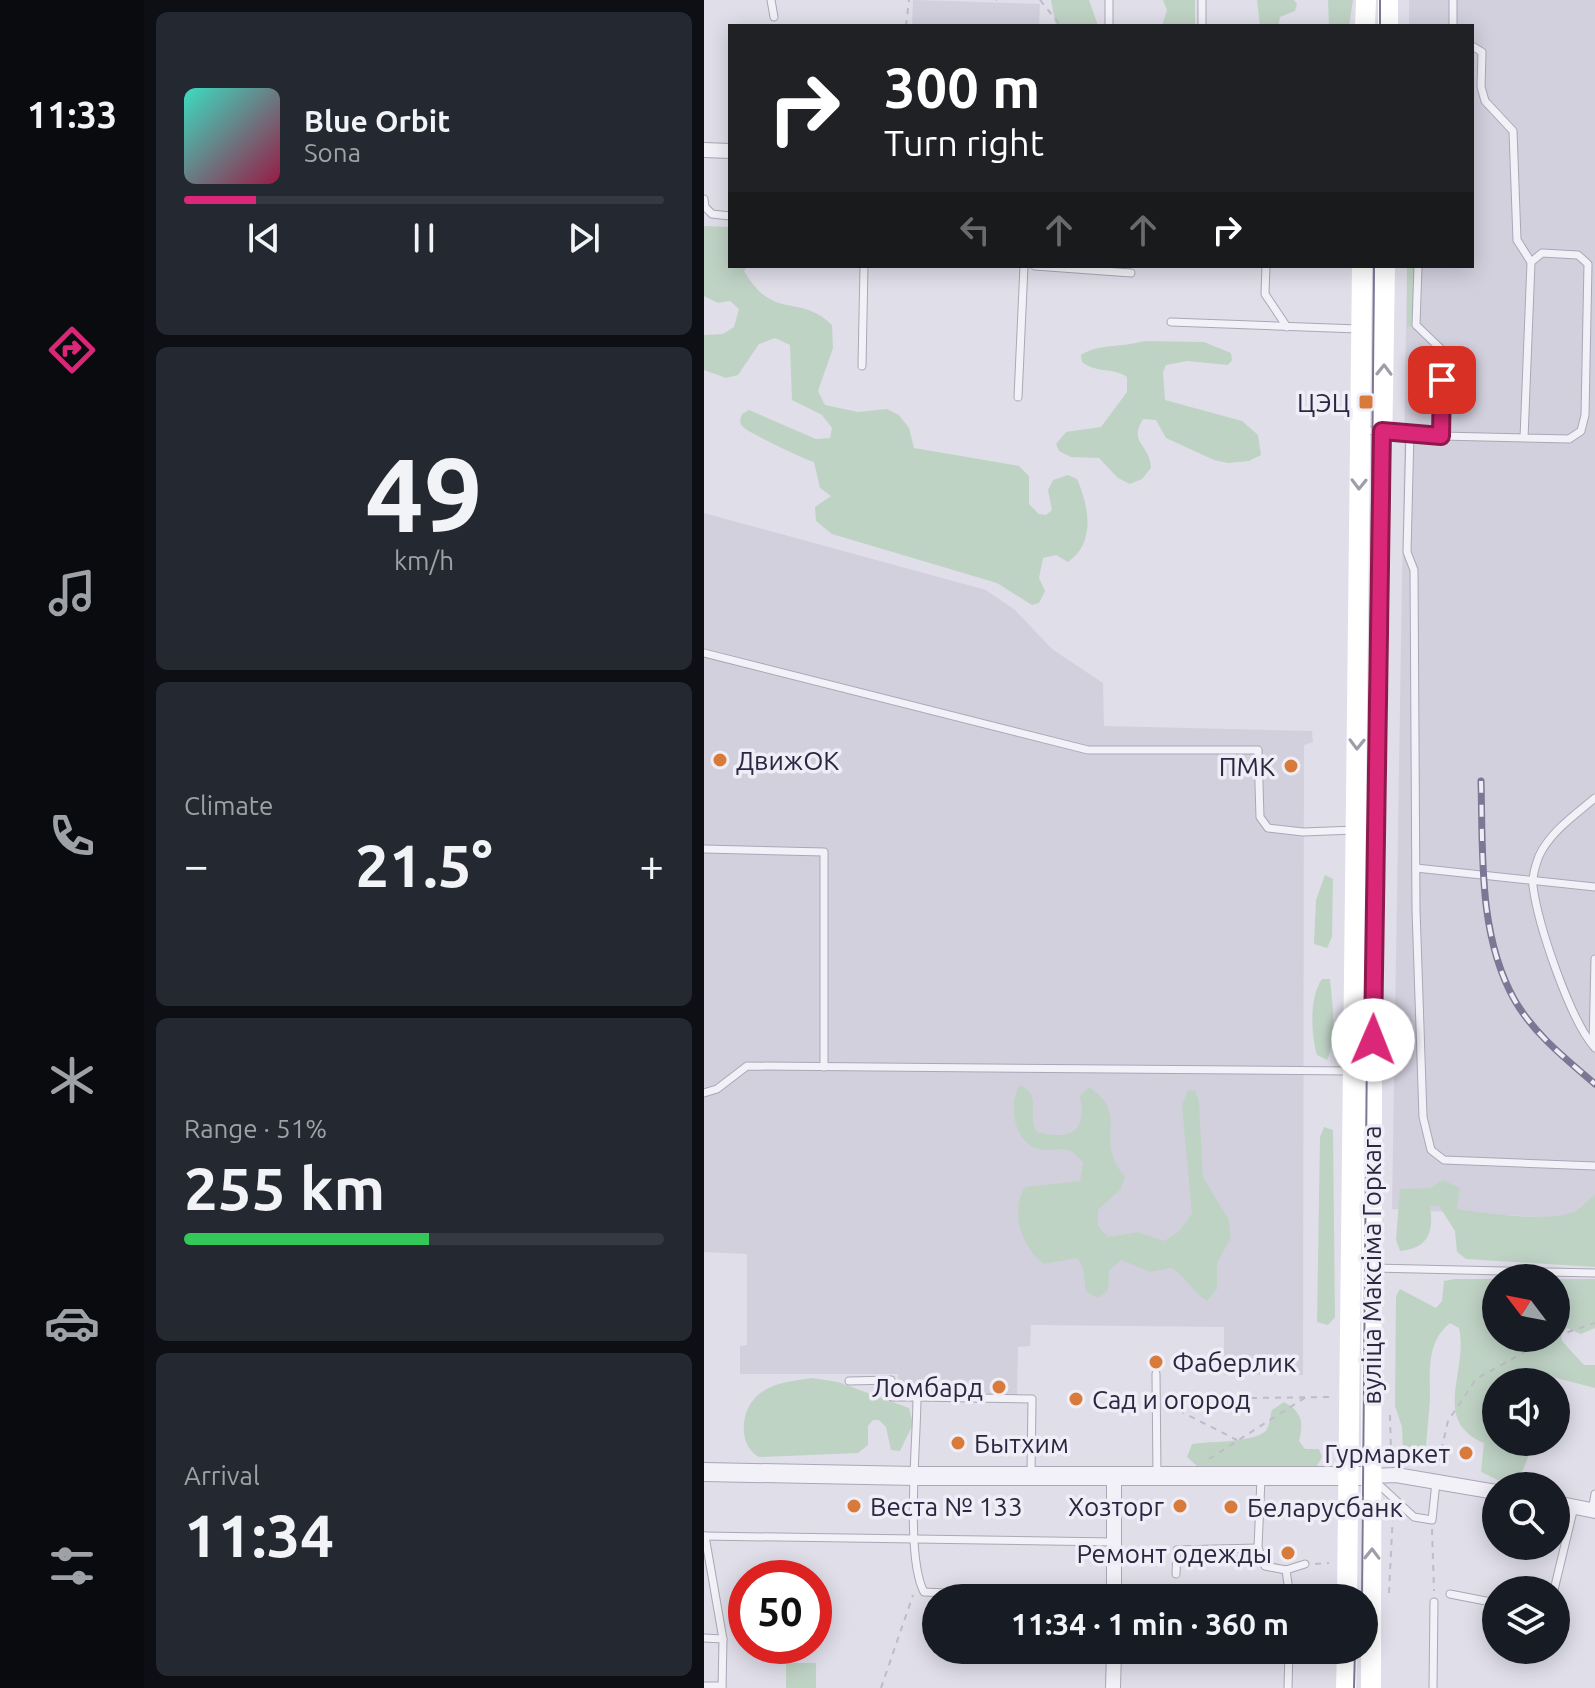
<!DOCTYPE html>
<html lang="en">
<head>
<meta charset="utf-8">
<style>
	body { margin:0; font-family:Ubuntu,sans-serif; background:#242831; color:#f1f3f6; height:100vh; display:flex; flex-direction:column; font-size:30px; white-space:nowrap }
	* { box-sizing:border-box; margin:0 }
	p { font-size:26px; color:#9ea1a6 }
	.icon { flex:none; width:44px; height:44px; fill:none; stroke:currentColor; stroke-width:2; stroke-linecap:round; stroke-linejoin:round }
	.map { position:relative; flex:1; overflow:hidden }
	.side { display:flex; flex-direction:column; gap:12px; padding:12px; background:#0d0f14; width:560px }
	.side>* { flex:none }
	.guide { position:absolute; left:24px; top:24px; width:746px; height:244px; border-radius:0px; box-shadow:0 4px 20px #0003; background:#202124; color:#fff; overflow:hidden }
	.needle { width:52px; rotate:302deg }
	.fabs { position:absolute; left:778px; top:1264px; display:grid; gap:16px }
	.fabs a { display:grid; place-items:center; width:88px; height:88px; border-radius:50%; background:#171b24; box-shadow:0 4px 20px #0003; font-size:40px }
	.speed { position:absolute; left:24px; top:1560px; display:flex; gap:16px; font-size:40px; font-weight:700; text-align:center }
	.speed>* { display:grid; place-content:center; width:104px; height:104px; border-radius:50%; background:#171b24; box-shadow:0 4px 20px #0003; line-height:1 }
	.speed .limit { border:12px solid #d22; background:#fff; color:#111 }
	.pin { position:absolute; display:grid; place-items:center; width:68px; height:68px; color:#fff; margin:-34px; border-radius:16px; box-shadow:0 4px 12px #0006 }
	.me { position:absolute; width:88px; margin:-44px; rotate:1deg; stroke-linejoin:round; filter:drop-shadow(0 0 6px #0008) }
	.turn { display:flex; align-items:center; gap:28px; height:168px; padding:0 24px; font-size:36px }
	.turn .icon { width:104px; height:104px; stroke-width:2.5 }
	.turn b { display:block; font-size:56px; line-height:68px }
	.lanes { display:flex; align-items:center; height:76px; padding:0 24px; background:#0003; justify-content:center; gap:40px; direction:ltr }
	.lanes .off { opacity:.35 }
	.big { font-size:60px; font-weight:600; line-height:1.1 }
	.side .card { flex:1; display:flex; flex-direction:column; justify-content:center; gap:12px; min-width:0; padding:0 28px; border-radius:12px; background:#242831 }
	.side .dial { align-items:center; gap:0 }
	.dial b { font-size:104px; line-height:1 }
	.song { display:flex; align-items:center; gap:24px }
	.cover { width:96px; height:96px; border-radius:12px; background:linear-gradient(135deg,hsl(170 70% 55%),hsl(340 70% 35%)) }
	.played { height:8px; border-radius:4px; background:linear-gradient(90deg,#db2777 15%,#363941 15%) }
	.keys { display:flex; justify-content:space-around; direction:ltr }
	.heat { display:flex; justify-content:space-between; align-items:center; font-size:44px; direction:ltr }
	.charge { height:12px; border-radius:6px; background:linear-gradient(90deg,#34c759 51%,#363941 0) }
	.trip { position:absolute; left:218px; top:1584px; width:456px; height:80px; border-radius:40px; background:#171b24; box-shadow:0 4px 20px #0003; font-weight:600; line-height:80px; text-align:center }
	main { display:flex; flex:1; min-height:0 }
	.tabs { display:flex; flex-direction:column; width:144px; justify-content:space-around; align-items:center; background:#090b0e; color:#9ea1a6 }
	.tabs .icon { width:56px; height:56px }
	.tabs .selected { color:#db2777 }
	.tabs b { font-size:36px; color:#f1f3f6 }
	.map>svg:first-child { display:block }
	.built { fill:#d3d0de }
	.green { fill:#bfd3c5 }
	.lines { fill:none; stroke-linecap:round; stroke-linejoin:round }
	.service-casing { stroke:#aaa7b7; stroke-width:9 }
	.minor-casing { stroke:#aaa7b7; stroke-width:16 }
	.tertiary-casing { stroke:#aaa7b7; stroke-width:20 }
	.path { stroke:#bebcc8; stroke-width:2; stroke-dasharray:6 6; stroke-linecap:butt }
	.service { stroke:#f2f1f7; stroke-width:7 }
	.minor { stroke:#f2f1f7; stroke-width:14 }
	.tertiary { stroke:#f2f1f7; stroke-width:18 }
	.secondary { stroke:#fff; stroke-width:20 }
	.tram { stroke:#7c7794; stroke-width:2 }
	.rail-casing { stroke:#7c7794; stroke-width:7 }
	.rail { stroke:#efeef6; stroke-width:4; stroke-dasharray:12; stroke-linecap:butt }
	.oneway { stroke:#a09daa }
	.route-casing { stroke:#8e194d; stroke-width:20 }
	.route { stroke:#db2777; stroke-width:14 }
	.poi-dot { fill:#d87a3a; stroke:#efeef6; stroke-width:3 }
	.labels { text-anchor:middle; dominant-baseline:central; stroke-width:7; stroke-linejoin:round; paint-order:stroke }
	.poi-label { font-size:26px; fill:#2b2641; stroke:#efeef6; text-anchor:end }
	.street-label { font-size:26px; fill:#2b2641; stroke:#efeef6 }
</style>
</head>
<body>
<main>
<nav class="tabs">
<b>11:33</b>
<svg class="icon selected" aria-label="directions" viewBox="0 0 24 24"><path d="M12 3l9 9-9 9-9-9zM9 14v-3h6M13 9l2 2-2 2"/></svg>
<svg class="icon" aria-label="music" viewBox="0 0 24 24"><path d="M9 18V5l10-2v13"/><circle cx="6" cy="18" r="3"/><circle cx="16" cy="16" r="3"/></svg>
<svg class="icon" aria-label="phone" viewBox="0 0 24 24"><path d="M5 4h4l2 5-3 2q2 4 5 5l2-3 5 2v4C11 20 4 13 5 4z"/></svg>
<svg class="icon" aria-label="climate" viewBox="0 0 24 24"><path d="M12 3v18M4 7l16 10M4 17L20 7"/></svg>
<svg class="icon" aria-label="car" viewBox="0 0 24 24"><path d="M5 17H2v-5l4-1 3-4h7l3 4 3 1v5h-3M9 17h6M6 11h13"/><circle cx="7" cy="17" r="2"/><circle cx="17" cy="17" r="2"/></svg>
<svg class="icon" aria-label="filters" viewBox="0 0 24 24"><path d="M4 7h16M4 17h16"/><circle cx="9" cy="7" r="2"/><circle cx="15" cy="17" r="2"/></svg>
</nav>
<section class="side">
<div class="card">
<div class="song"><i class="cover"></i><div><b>Blue Orbit</b><p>Sona</p></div></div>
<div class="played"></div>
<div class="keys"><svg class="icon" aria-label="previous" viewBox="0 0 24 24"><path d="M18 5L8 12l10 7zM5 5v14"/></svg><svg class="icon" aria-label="pause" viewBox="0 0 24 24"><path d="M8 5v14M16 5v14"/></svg><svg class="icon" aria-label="next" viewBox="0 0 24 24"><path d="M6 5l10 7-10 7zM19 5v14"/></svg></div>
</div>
<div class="card dial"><b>49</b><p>km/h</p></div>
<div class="card"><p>Climate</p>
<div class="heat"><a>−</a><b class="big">21.5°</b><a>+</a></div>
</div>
<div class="card"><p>Range · 51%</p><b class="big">255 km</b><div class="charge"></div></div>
<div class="card"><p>Arrival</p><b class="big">11:34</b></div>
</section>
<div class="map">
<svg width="891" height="1688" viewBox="0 0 891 1688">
	<rect width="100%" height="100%" fill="#e0dee9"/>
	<!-- built -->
	<g class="built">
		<polygon points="209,0 336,4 335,26 208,26"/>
		<polygon points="705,0 891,0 891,1220 688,1209 703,266 768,266 768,26 705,26"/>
		<polygon points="0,513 282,590 311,610 348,649 399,683 400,726 608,731 609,742 600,745 599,1375 520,1375 520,1327 331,1325 327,1325 326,1346 314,1347 313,1395 194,1394 194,1374 36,1374 36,1346 43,1345 43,1254 0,1252"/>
	</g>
	<!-- green -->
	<g class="green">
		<polygon points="347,0 385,0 394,26 352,26"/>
		<polygon points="459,0 491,0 491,26 458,26 463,10"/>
		<polygon points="553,0 590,0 593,4 591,11 576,17 574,26 556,26"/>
		<polygon points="624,0 649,0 645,26 625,26"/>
		<path d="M0 226 26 227V266H43L40 271C71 323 94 292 128 325L129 348 114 391 121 405 154 412 183 409 195 415 205 428 210 448 315 466 325 476V504L335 514 342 515 348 510 344 490 349 480 364 475 373 479C385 506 392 543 364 562L352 555 339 558 335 578 341 591 335 603 328 605 293 583 128 534 112 521 111 507 127 496 116 488 110 462C100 459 45 433 39 427 35 422 36 420 38 414L45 410 112 439 126 438 128 428 118 415 88 400 86 345 71 338 55 344 34 375 22 378 0 370V335L19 334 30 327 35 309 26 301 14 303 0 296Z"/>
		<polygon points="703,266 711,266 709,326 703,327"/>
		<path d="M440 341 500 342 527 353 528 360 524 365 483 361 462 365 459 372 461 400 538 421 554 435 557 455 545 461 524 463 510 460 462 438 452 420 439 419C424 443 446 444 447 468L438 479 426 484 414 478 395 458 367 457 355 451 352 444 362 432 397 427 423 392V377C409 367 394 374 378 362L377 355C396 343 418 348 440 341Z"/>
		<polygon points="621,875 629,879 628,937 623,948 610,944 612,900"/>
		<path d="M618 979H626C628 1003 634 1037 623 1060L613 1055C607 1035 605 997 618 979Z"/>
		<path d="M316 1085C339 1095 322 1114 333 1132 366 1140 383 1134 376 1096L385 1087C428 1116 388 1137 421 1177L416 1190 394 1210V1226L404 1237 434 1232 460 1241 474 1232 488 1214 478 1106 483 1091 491 1090 495 1101 499 1177 525 1220 527 1238 513 1263V1289L503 1301C488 1292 483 1278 468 1268L446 1272 417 1260 405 1271 404 1291 393 1298 382 1291 379 1269 374 1258 340 1264C318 1247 305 1213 321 1187L376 1181 379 1163C361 1140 355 1154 334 1149 309 1143 304 1102 316 1085Z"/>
		<polygon points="620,1127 629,1130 631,1317 624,1325 613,1322 616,1137"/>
		<path d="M739 1180 756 1188 753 1209C782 1213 839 1222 867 1213 875 1211 884 1200 891 1194V1267L762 1259 753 1252 751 1231 735 1206H726C730 1233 724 1248 696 1251L692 1240 696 1189 726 1188Z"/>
		<path d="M751 1279H792V1338H852V1279H891V1328L877 1334 863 1328 857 1334 858 1341 880 1365H891V1388L833 1373 816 1382H792V1442H830L819 1470 808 1481 794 1480 777 1472 780 1443C726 1420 765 1371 755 1328L746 1323C722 1342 726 1373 726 1400 725 1416 723 1431 722 1446L715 1453 699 1451 698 1427 691 1406 692 1296 696 1289 732 1308 738 1301 740 1281Z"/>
		<path d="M108 1378 134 1382 205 1408 209 1424 196 1451 187 1450 182 1427 175 1420H169L164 1426V1445L154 1453 55 1457C34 1446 36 1411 53 1396 68 1382 89 1381 108 1378Z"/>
		<path d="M580 1402C598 1412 600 1422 595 1441L601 1449H615L618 1457 612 1468H495L483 1457 488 1444C506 1441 555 1443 563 1429 566 1424 566 1415 568 1410Z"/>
		<rect x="82" y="1663" width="30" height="25"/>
	</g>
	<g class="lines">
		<defs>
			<g id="service">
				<polyline points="67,0 70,17"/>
				<polyline points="405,26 405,0"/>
				<polyline points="498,26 498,0"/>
				<polyline points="749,26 749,0"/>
				<polyline points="768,46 778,52 777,87 781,101 809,131 813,240 827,262"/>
				<polyline points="0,199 1,207 8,214 26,216"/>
				<polyline points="331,266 427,273"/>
				<polyline points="562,266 561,294 583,327"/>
				<polyline points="714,266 712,325 739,351 737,436"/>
				<polyline points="467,322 654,329"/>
				<polyline points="158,366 160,266"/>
				<polyline points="314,397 320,266"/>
				<polyline points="658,430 737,436 865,439 877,431 881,415 884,264 874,255 838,253 827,262 820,438"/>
				<polyline points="706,432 703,552 710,570 712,909 719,1117 727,1150 740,1160 891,1166"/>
				<polyline points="0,653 384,750 554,750 556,817 564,828 599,832 651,830"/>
				<path d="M891 798C871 815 846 832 835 856 832 864 828 878 829 886 834 925 866 1020 891 1048"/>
				<polyline points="0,849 120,852 120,1067"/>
				<polyline points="712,868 891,887"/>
				<polyline points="889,1045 891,959"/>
				<polyline points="0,1093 13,1089 43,1066 646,1071"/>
				<polyline points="669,1268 891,1273"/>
				<polyline points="452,1374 453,1475"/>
				<path d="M145 1381 187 1380 188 1397H213C213 1442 201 1557 220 1592L353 1598"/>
				<polyline points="213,1397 328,1399 327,1474"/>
				<polyline points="557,1478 554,1548 561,1566 582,1570 601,1564"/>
				<polyline points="671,1481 710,1517 728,1520 732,1482"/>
				<polyline points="888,1511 891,1494"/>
				<polyline points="0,1536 410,1542"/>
				<polyline points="1,1536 19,1639 18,1688"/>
				<polyline points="582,1570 586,1598"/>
				<polyline points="472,1574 473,1550 554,1548"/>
				<polyline points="850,1590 870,1507"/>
				<polyline points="746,1594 792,1603"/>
				<polyline points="0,1638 19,1639"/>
				<polyline points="0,1686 18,1686"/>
				<polyline points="584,1688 585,1650"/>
				<polyline points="729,1688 730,1602"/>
			</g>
			<g id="minor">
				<polyline points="0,150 26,151"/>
				<polyline points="667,1476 692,1475 792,1492"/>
				<polyline points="852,1503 891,1511"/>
				<polyline points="410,1598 410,1477"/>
				<polyline points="409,1688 410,1650"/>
			</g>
			<polyline id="tertiary" points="0,1472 212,1476 667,1476"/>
		</defs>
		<!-- service casing -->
		<use href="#service" class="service-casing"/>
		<!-- minor casing -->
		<use href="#minor" class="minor-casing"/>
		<!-- tertiary casing -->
		<use href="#tertiary" class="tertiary-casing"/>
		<!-- path -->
		<g class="path">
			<polyline points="292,0 293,0"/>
			<polyline points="336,0 357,26"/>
			<polyline points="202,26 205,0"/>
			<polyline points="852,1336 891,1323"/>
			<polyline points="463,1399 628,1397"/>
			<polyline points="464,1405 533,1440"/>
			<polyline points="686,1415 687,1452 735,1460 744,1421 772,1379 846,1338"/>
			<polyline points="505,1459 602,1397"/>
			<polyline points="728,1529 730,1591"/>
			<polyline points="611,1564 625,1563"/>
			<polyline points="685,1593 689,1512"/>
			<polyline points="462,1598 467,1584"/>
			<polyline points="177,1688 209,1595"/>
		</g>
		<!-- service -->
		<use href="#service" class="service"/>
		<!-- minor -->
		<use href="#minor" class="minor"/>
		<!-- tertiary -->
		<use href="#tertiary" class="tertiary"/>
		<!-- secondary -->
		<g class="secondary">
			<polyline points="661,26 662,0"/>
			<polyline points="684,26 684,0"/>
			<polyline points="643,1598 658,266"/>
			<polyline points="642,1688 643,1650"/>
			<polyline points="667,1688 668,1071 681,266"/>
		</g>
		<!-- tram -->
		<g class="tram">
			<polyline points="676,26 676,0"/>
			<polyline points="658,1598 670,266"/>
			<polyline points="650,1688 651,1650"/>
		</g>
		<defs>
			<path id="rail" d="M777 781C779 853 774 934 810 999 829 1033 862 1059 891 1084"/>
		</defs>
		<!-- rail casing -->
		<use href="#rail" class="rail-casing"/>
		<!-- rail -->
		<use href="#rail" class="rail"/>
	</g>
	<!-- one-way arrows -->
	<defs><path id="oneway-chevron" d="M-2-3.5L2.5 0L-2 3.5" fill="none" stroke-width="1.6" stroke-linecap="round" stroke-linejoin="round" transform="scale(2)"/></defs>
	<g class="oneway">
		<use href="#oneway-chevron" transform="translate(680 370) rotate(-89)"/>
		<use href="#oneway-chevron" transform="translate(655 484) rotate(91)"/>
		<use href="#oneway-chevron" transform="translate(653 744) rotate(91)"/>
		<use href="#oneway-chevron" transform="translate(668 1554) rotate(-89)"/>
	</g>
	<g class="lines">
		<defs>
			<polyline id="route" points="669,1040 678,431 737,436 738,380"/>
		</defs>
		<!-- route casing -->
		<use href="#route" class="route-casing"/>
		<!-- route -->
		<use href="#route" class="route"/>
	</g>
	<!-- markers -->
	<g class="poi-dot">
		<rect x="654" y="394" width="16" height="16" rx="4"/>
		<circle cx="16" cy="760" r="8"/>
		<circle cx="587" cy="766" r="8"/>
		<circle cx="452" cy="1362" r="8"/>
		<circle cx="295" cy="1387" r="8"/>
		<circle cx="372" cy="1399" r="8"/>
		<circle cx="254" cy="1443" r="8"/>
		<circle cx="762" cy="1453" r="8"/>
		<circle cx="150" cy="1506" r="8"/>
		<circle cx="476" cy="1506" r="8"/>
		<circle cx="527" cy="1507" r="8"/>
		<circle cx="584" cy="1553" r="8"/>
	</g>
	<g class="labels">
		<!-- poi labels -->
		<g class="poi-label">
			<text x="646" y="402">ЦЭЦ</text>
			<text x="32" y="760" text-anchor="start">ДвижОК</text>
			<text x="571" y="766">ПМК</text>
			<text x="468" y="1362" text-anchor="start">Фаберлик</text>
			<text x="279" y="1387">Ломбард</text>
			<text x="388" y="1399" text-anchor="start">Сад и огород</text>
			<text x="270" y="1443" text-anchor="start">Бытхим</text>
			<text x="746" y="1453">Гурмаркет</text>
			<text x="166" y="1506" text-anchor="start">Веста № 133</text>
			<text x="460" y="1506">Хозторг</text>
			<text x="543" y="1507" text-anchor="start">Беларусбанк</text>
			<text x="568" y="1553">Ремонт одежды</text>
		</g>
		<!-- street labels -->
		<g class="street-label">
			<text transform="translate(667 1265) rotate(-90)">вуліца Максіма Горкага</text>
		</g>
	</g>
</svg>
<div class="fabs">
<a><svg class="needle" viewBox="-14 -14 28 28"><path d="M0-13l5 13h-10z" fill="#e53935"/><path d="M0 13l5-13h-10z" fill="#9ea1a6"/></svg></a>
<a><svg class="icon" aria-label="sound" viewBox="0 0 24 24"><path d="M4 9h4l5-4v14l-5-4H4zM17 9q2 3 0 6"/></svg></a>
<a><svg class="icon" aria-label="search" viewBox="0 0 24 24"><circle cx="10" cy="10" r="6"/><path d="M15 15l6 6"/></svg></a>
<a><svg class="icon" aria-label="layers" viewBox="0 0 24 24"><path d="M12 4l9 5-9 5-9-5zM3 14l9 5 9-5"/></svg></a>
</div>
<div class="speed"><div class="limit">50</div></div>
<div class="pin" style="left:738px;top:380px;background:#d93025"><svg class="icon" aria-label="arrive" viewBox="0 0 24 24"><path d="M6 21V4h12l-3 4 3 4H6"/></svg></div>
<svg class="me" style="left:669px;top:1040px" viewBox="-20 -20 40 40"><circle r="19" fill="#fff"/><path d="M0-13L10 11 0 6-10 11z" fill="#db2777"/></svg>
<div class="trip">11:34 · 1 min · 360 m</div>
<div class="guide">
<div class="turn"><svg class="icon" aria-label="right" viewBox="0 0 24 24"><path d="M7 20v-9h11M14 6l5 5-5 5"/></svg><div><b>300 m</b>Turn right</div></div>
<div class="lanes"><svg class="icon off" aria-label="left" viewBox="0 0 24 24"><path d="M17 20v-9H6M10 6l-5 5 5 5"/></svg><svg class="icon off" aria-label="ahead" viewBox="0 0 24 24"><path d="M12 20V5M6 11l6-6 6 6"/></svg><svg class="icon off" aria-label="ahead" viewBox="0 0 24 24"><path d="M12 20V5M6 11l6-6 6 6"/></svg><svg class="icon" aria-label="right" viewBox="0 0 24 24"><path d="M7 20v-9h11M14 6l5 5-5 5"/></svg></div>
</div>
</div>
</main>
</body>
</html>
